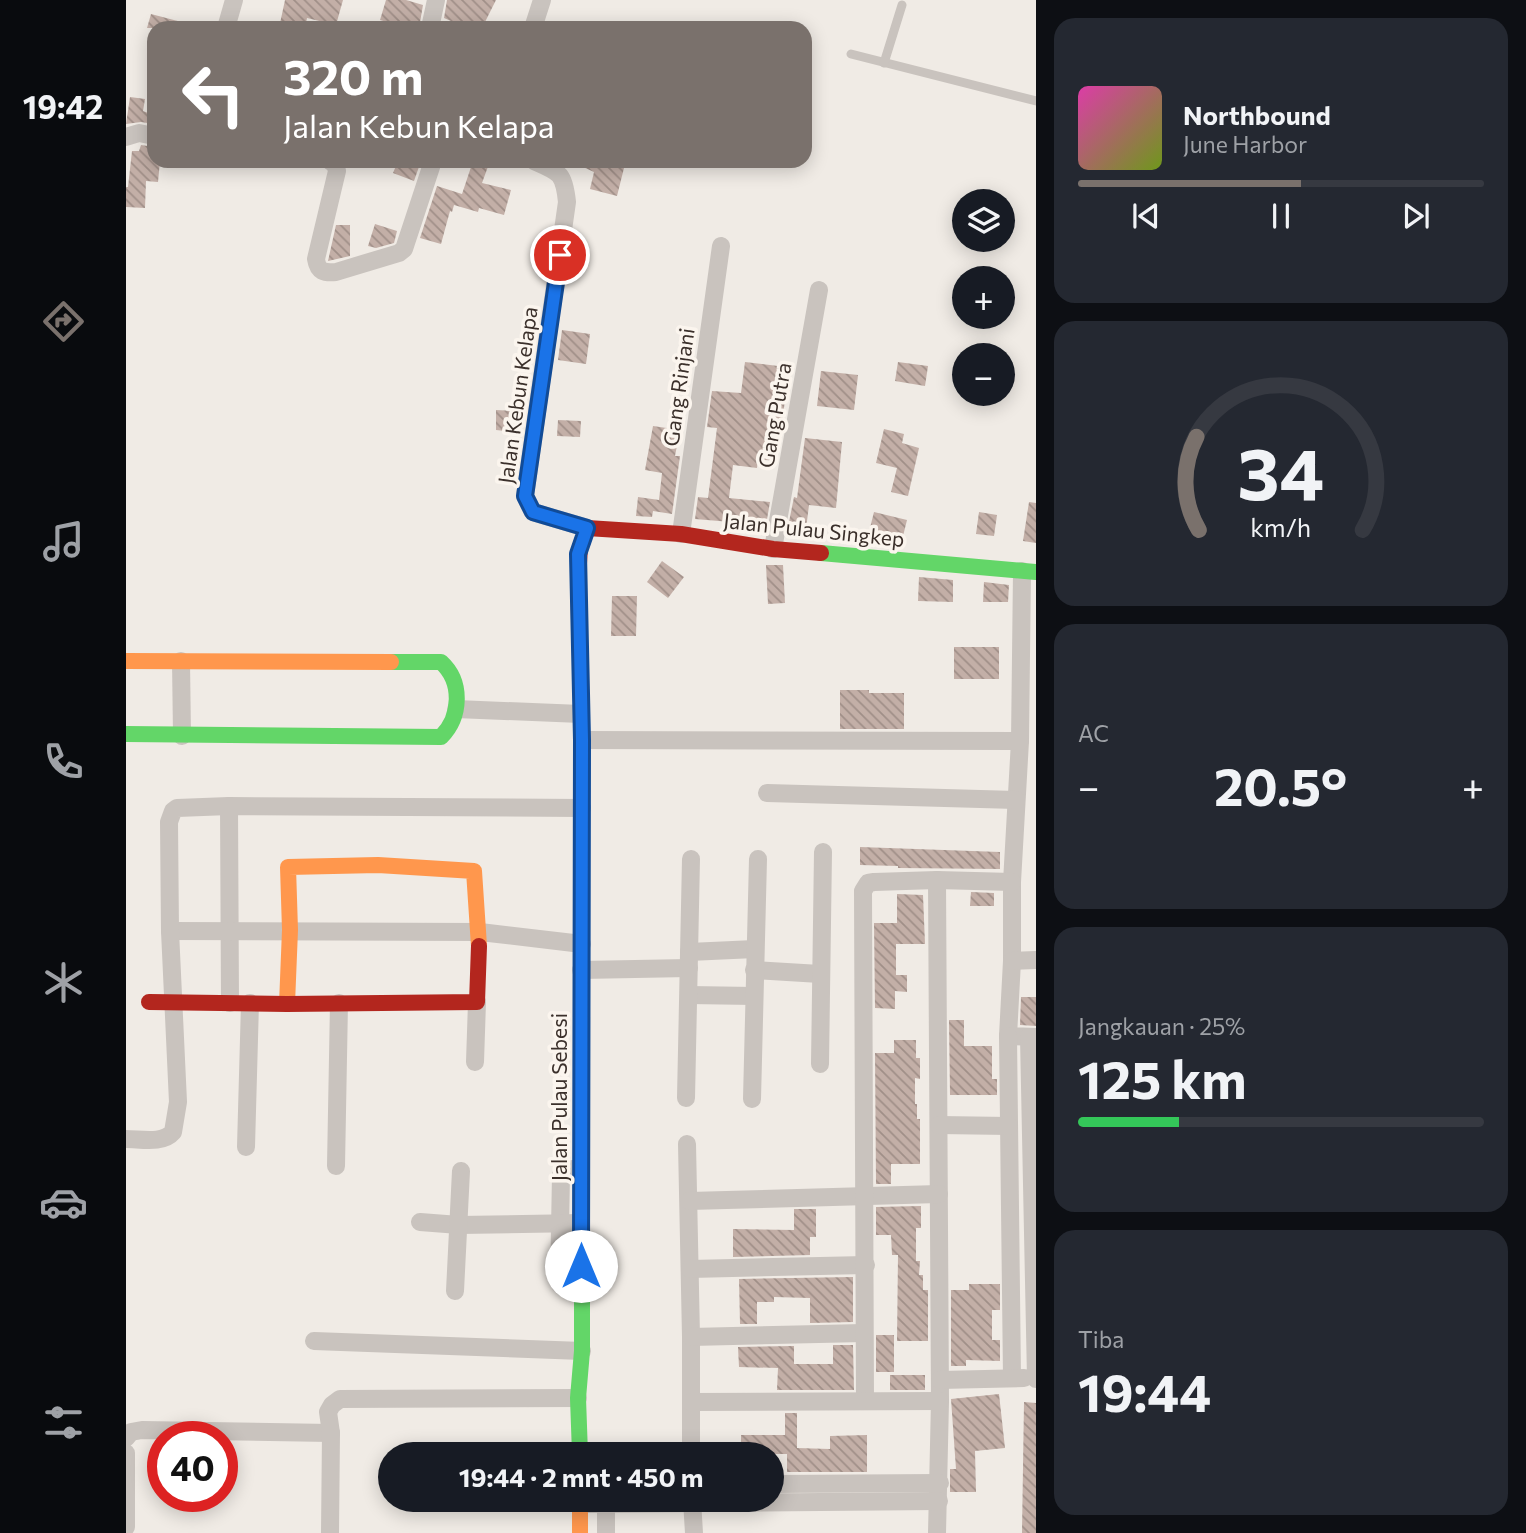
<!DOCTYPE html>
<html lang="id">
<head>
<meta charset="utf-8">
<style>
	body { margin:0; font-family:Commissioner,sans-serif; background:#242831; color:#f1f3f6; height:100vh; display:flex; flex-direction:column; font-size:26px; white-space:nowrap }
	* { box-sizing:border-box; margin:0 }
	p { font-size:23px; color:#9ea1a6 }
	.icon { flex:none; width:38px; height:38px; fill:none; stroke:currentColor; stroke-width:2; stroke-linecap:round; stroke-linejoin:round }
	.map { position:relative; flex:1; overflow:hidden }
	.panel { display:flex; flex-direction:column; gap:18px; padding:18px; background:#0d0f14; width:490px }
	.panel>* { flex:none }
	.banner { position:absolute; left:21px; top:21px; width:665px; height:147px; border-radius:21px; box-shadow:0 4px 18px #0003; background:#7a716c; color:#fff; overflow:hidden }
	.controls { position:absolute; left:826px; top:189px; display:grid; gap:14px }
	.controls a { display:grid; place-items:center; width:63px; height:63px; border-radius:50%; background:#171b24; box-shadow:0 4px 18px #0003; font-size:35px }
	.speed { position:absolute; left:21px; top:1421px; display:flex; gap:14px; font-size:35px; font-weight:700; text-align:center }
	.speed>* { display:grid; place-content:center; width:91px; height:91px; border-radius:50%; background:#171b24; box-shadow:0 4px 18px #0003; line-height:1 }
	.speed .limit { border:10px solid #d22; background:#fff; color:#111 }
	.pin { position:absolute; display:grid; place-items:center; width:60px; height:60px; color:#fff; margin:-30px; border:4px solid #fff; border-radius:50%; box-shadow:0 2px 7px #0007 }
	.me { position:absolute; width:77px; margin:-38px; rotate:0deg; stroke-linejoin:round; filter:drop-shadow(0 0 5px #0008) }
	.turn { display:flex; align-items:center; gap:24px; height:147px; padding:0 21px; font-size:32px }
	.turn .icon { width:91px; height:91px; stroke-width:2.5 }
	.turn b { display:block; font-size:49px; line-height:60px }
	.big { font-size:52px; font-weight:700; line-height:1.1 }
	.panel .card { flex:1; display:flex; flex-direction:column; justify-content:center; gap:10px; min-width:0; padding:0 24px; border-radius:21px; background:#242831 }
	.panel .dial { align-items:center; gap:0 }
	.dial svg { height:182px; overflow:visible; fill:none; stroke:#363941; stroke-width:7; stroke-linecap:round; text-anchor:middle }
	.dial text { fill:#f1f3f6; stroke:none }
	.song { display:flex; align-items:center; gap:21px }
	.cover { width:84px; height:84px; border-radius:10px; background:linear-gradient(135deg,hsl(320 70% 55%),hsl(80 70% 35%)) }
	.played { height:7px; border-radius:4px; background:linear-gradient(90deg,#7a716c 55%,#363941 55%) }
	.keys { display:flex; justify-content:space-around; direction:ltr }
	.heat { display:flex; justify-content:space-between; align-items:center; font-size:38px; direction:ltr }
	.charge { height:10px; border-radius:5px; background:linear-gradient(90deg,#34c759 25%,#363941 0) }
	.trip { position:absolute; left:252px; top:1442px; width:406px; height:70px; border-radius:35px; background:#171b24; box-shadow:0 4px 18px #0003; font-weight:700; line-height:70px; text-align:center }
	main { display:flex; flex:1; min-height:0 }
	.tab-bar { display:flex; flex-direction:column; width:126px; justify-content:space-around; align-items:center; background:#090b0e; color:#9ea1a6 }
	.tab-bar .icon { width:49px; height:49px }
	.tab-bar .on { color:#7a716c }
	.tab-bar b { font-size:32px; color:#f1f3f6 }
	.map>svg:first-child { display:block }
	.building { fill:url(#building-back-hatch) }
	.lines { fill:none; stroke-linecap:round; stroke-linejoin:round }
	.lane { stroke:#c9c3be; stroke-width:9 }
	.street { stroke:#c9c3be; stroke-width:18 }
	.fast { stroke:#63d668; stroke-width:16 }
	.slow { stroke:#ff974d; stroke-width:16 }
	.jam { stroke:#b3261e; stroke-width:16 }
	.route-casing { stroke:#114b97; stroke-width:18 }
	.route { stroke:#1a73e8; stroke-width:12 }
	.labels { text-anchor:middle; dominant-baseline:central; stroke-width:7; stroke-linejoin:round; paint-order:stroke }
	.street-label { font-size:21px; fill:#3b302b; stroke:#fbf5ee }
</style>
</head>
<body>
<main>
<nav class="tab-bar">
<b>19:42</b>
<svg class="icon on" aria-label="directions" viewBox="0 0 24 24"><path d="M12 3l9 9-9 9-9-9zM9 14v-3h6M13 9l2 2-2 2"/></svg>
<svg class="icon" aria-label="music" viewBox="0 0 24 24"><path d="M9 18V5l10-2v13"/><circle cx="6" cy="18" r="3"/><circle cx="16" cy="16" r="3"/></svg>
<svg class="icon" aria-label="phone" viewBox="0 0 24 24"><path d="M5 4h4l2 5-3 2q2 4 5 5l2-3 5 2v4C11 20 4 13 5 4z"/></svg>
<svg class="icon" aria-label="climate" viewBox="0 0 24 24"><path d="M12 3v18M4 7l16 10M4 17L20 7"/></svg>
<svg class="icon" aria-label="car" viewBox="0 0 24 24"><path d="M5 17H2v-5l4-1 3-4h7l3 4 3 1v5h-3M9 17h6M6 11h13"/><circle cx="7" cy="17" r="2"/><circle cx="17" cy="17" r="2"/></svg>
<svg class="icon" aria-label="filters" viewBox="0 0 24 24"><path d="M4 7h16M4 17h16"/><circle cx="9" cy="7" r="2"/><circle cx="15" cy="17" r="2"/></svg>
</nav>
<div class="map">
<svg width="910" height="1533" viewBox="0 0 910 1533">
	<defs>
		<pattern id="building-back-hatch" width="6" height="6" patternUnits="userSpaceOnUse" patternTransform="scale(1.75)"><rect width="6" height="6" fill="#c3afa7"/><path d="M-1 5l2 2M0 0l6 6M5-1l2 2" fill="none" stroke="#a08f88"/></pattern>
	</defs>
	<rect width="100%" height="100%" fill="#f0ebe5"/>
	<!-- building -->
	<g class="building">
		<polygon points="159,0 217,0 210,25 181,18 179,28 153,28"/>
		<polygon points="260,0 280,0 297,5 293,28 281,28 254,20"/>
		<polygon points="321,0 370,0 356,28 341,28 318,18"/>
		<polygon points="25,14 63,24 62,28 21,28"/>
		<polygon points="4,97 19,99 17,111 22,113 23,109 28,110 28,124 15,122 0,124"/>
		<polygon points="15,145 28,147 28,161 34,161 32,182 20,181 19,208 0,207 0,187 2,187 6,151 13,151"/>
		<polygon points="272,161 295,161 288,181 267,173"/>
		<polygon points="347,161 364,161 356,183 385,190 378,215 353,208 352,212 328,205 326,212 324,211 315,244 294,238 311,186 336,194"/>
		<polygon points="444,161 472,161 498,168 491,196 464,189 468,172"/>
		<polygon points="249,224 271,231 268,243 250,248 242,246"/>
		<polygon points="210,225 224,225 224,256 202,261"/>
		<polygon points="436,330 464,334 460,364 432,360"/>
		<polygon points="619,362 660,367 656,399 659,400 651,461 632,459 631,468 607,465 603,498 644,502 640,525 569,519 572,497 582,498 591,428 581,427 586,391 615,393"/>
		<polygon points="772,362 802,366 799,386 769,381"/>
		<polygon points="695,371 732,375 728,410 691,406"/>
		<polygon points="370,410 390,411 389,432 370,430"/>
		<polygon points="432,420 455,421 454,437 431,436"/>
		<polygon points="527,426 554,430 549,456 554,456 546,514 527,511 526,517 510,516 512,497 533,500 536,473 519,470"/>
		<polygon points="758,429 778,434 776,443 793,448 782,496 765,492 771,468 750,463"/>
		<polygon points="679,438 716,442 710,508 683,505 680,529 662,527 668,497 671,498"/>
		<polygon points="903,502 910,503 910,543 897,541"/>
		<polygon points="748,512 781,520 776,540 743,532"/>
		<polygon points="853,512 871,515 868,536 850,534"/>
		<polygon points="536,561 558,577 542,598 521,582"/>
		<polygon points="640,565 657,565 659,603 642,604"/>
		<polygon points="793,577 827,580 827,602 792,601"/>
		<polygon points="858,582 883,585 882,602 857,602"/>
		<polygon points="486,596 511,596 510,636 485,636"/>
		<rect x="828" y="647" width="45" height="32"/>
		<polygon points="714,690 743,690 743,693 778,693 778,729 714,729"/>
		<polygon points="734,847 874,852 874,869 772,868 772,866 734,865"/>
		<polygon points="845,892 868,893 868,906 844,906"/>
		<polygon points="771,894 797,895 799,944 770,944 770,975 781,975 781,992 769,991 769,1009 749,1008 748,923 771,923"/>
		<polygon points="895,997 910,997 910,1026 894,1025"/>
		<polygon points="823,1020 838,1020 838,1046 866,1046 866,1079 871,1079 871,1095 824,1095"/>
		<polygon points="768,1040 790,1040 790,1058 794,1058 794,1079 789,1078 789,1104 791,1104 791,1119 794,1119 794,1164 765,1164 765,1184 750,1184 749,1053 768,1053"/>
		<polygon points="795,1206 795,1228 790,1228 790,1261 794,1261 793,1275 797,1275 797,1290 802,1290 802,1341 771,1341 772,1255 766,1255 765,1235 750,1235 750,1207"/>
		<polygon points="668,1209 690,1209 690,1237 684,1237 684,1255 607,1257 607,1229 668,1230"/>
		<polygon points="727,1277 727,1322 684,1323 684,1298 648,1297 648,1302 631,1302 631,1324 614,1324 613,1279"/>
		<polygon points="843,1284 874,1284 874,1310 866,1310 866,1340 874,1340 874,1361 840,1360 840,1366 825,1366 825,1290 843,1290"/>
		<rect x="750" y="1335" width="18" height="37"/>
		<polygon points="707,1345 727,1345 728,1390 651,1390 652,1368 613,1367 612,1347 668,1346 668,1364 707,1364"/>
		<rect x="764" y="1375" width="35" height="15"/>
		<polygon points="873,1394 879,1448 849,1451 850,1492 824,1492 824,1469 830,1469 825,1399"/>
		<polygon points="898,1402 910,1403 910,1533 896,1533"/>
		<polygon points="659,1413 671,1413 671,1448 704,1449 704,1436 741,1435 741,1472 661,1472 661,1454 615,1454 615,1435 659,1435"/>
	</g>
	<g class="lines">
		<!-- lane -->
		<g class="lane">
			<polyline points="725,54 910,101"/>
			<polyline points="758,63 776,5"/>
		</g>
		<!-- street -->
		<g class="street">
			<polyline points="100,28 108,0"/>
			<polyline points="304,28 310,0"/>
			<polyline points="407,28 416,0"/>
			<polyline points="0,137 13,133 28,136"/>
			<path d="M204 161 209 164 211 171 190 259C192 272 198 273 210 272L273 253 278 249 307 161"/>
			<path d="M408 161C433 172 438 172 441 202L399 496 407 512 461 528"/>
			<polyline points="555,534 595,246"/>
			<polyline points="647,549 693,290"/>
			<polyline points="896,571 894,741 886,882 886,961 882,1036 910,1037"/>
			<polyline points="55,661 56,736"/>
			<polyline points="330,709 455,714"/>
			<polyline points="456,740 894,741"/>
			<polyline points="641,793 890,800"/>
			<polyline points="103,806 104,1003"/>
			<polyline points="811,880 814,1401 811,1533"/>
			<polyline points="44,931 354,932 456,944"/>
			<polyline points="563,952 629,949"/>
			<polyline points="886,961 910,960"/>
			<polyline points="455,970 563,968"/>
			<polyline points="628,970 694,974"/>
			<polyline points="563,995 628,996"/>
			<polyline points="882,1036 886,1378"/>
			<polyline points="903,1037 910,1379"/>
			<polyline points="349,1062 351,1002"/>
			<polyline points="694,1064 697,852"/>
			<polyline points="560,1098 565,859"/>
			<polyline points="626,1099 632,859"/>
			<polyline points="813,1125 883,1126"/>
			<path d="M0 1139C15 1139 37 1144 47 1132L52 1102 44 931 43 822 47 811 51 808 103 806 456 808"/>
			<polyline points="561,1144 565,1337 565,1454"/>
			<polyline points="120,1147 124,1003"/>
			<polyline points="210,1166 213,1003"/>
			<polyline points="455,1168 440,1170 435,1175 433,1283 437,1287 456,1287"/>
			<polyline points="563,1201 813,1194"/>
			<polyline points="294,1222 333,1225 455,1223"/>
			<polyline points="564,1269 740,1265"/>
			<polyline points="329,1291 335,1171"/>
			<polyline points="565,1337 738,1333"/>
			<polyline points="188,1341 456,1351"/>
			<polyline points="814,1380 898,1378"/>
			<polyline points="739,1400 737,891 742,883 748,882 811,880 886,882"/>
			<polyline points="565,1402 814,1401"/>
			<polyline points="0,1438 5,1432 16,1430 205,1433"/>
			<polyline points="0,1453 0,1527"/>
			<polyline points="646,1484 814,1483"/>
			<polyline points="566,1500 568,1533"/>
			<polyline points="454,1504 813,1501"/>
			<polyline points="204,1533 205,1433 202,1412 206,1405 214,1399 452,1398"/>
			<polyline points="480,1533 480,1504"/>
		</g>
		<!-- fast -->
		<g class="fast">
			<polyline points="695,553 910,572"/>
			<path d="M0 734 315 737C335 717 337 682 315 662H265"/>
			<polyline points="454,1454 452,1398 456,1351 456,963"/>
		</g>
		<!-- slow -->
		<g class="slow">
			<polyline points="452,579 456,740 456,963"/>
			<polyline points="0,661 265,662"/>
			<polyline points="161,1004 164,930 162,867 252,865 348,871 353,946"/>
			<polyline points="454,1500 454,1533"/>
		</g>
		<!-- jam -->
		<g class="jam">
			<polyline points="452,579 454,547 461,528 555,534 647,549 695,553"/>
			<polyline points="23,1002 161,1004 351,1002 353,946"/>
		</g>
	</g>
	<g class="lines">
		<defs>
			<polyline id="route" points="434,255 399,496 407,512 461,528 452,554 456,740 455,1266"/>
		</defs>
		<!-- route casing -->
		<use href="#route" class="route-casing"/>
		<!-- route -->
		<use href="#route" class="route"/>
	</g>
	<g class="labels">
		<!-- street labels -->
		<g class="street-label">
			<text transform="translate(552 387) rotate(-82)">Gang Rinjani</text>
			<text transform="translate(391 395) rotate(-82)">Jalan Kebun Kelapa</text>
			<text transform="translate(648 415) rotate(-80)">Gang Putra</text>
			<text transform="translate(688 529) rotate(6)">Jalan Pulau Singkep</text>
			<text transform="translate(432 1097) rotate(-90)">Jalan Pulau Sebesi</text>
		</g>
	</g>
</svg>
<div class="controls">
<a><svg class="icon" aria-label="layers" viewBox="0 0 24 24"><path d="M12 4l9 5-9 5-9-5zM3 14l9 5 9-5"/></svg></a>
<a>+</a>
<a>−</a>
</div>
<div class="speed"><div class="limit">40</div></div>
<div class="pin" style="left:434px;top:255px;background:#d93025"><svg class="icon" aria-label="arrive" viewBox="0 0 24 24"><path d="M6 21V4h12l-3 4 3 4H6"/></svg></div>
<svg class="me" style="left:455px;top:1266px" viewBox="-20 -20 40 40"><circle r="19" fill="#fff"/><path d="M0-13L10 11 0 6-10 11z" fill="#1a73e8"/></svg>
<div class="trip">19:44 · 2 mnt · 450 m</div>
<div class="banner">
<div class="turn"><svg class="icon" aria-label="left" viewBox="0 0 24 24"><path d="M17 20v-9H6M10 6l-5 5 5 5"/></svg><div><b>320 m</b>Jalan Kebun Kelapa</div></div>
</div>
</div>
<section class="panel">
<div class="card">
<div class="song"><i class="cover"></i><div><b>Northbound</b><p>June Harbor</p></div></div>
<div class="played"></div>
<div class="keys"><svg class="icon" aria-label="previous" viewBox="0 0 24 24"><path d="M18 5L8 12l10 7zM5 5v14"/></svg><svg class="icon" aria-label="pause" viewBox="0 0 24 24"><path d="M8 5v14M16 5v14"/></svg><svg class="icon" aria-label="next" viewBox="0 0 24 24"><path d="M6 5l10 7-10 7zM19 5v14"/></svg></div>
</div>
<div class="card dial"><svg viewBox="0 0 100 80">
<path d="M14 69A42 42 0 1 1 86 69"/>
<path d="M14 69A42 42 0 0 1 13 28" stroke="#7a716c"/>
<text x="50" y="56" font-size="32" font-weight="700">34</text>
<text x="50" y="72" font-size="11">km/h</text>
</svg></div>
<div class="card"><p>AC</p>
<div class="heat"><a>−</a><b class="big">20.5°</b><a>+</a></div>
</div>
<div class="card"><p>Jangkauan · 25%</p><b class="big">125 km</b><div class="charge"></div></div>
<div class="card"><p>Tiba</p><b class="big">19:44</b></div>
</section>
</main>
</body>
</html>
